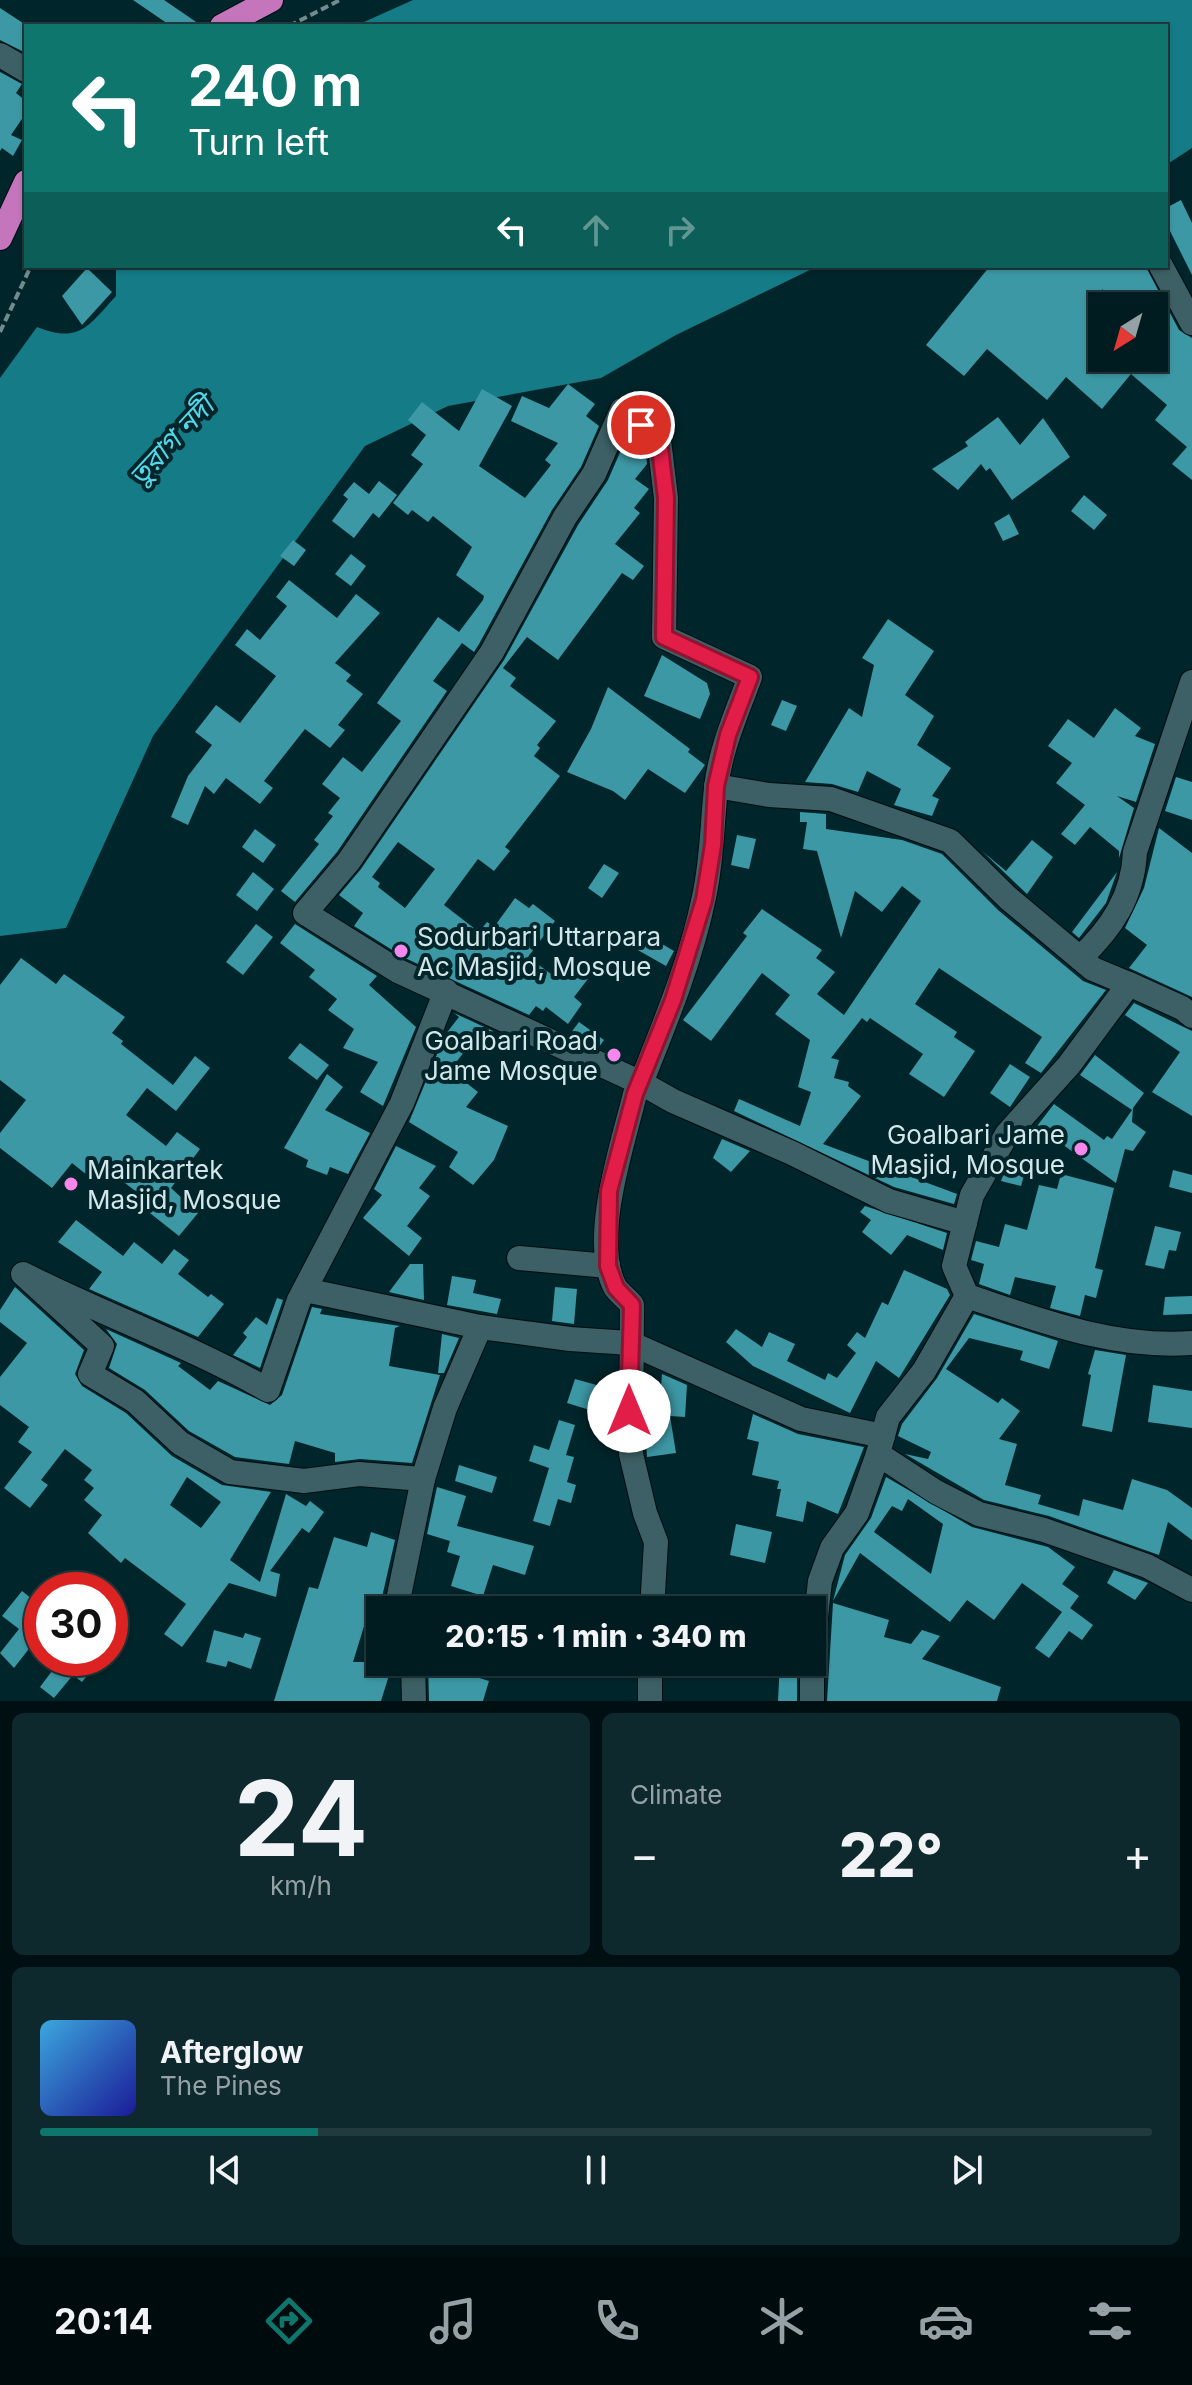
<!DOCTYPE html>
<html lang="en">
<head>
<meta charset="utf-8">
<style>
	body { margin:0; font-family:Inter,"Noto Sans Bengali",sans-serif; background:#0e292d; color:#f1f3f6; height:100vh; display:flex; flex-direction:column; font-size:30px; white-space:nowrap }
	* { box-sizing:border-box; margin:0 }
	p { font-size:26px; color:#95a1a5 }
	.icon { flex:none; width:44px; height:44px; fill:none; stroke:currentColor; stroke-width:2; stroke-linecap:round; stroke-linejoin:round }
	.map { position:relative; height:1701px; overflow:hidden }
	.side { display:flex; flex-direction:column; gap:12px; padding:12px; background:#000f12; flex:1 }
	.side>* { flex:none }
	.guide { position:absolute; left:24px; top:24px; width:1144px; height:244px; border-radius:0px; box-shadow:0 2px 6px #0004,0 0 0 2px #223a3e; background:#0f766e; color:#fff; overflow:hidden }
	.needle { width:52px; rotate:217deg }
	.buttons { position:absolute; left:1088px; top:292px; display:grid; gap:16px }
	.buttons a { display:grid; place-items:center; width:80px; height:80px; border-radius:0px; background:#001c20; box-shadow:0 2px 6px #0004,0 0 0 2px #223a3e; font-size:40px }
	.speed { position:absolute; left:24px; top:1572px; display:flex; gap:16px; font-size:40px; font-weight:700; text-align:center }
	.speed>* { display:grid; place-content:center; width:104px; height:104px; border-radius:50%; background:#001c20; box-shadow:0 2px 6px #0004,0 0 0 2px #223a3e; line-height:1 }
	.speed .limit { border:12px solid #d22; background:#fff; color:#111 }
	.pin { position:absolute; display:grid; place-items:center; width:68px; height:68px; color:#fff; margin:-34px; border:4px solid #fff; border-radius:50%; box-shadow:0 2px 8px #0007 }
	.me { position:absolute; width:88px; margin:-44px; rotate:0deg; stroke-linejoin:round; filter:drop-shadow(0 0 6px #0008) }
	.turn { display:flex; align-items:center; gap:28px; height:168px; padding:0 32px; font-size:36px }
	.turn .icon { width:104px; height:104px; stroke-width:2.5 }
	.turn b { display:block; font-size:56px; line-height:68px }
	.lanes { display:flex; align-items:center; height:76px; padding:0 32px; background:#0003; justify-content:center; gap:40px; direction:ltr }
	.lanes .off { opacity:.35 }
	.big { font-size:60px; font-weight:800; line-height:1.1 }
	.side .card { flex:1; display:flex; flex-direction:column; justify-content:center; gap:12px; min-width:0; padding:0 28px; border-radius:12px; background:#0e292d }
	.side .dial { align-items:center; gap:0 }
	.dial b { font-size:104px; line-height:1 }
	.song { display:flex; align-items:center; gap:24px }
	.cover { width:96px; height:96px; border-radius:12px; background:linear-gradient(135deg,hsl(200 70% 55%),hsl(240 70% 35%)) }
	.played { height:8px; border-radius:4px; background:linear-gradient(90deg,#0f766e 25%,#223a3e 25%) }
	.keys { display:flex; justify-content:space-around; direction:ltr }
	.heat { display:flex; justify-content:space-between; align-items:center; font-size:44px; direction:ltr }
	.side .tiles { flex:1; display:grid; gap:12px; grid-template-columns:1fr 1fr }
	.card:last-child { grid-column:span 2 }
	.trip { position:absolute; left:366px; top:1596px; width:460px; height:80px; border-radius:0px; background:#001c20; box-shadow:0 2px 6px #0004,0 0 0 2px #223a3e; font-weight:800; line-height:80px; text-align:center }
	.tab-bar { display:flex; height:128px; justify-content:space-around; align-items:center; background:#000b0d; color:#95a1a5 }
	.tab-bar .icon { width:56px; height:56px }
	.tab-bar .active { color:#0f766e }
	.tab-bar b { font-size:36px; color:#f1f3f6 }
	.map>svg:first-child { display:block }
	.water { fill:#147b87 }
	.building { fill:#3d98a5; fill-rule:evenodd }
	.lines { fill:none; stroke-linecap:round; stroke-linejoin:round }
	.minor-casing { stroke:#000d11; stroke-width:26 }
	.highway-casing { stroke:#000d11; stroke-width:26 }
	.path { stroke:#708c8f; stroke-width:4; stroke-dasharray:8 4; stroke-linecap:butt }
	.minor { stroke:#3c6065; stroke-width:24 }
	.highway { stroke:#c475bc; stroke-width:24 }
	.route-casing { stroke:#92132f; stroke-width:20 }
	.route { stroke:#e11d48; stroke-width:14 }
	.poi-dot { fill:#f688ed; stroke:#00252a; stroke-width:3 }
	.labels { text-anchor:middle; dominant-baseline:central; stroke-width:8; stroke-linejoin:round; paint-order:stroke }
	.poi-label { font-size:26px; fill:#d3e6e9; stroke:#00252a; text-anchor:start }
	.water-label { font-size:28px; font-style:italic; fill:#52d8ea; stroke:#00252a }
</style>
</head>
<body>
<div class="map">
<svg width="1192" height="1701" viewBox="0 0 1192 1701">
	<rect width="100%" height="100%" fill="#00252a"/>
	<!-- water -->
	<g class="water">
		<polygon points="413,0 1192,0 1192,148 1166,165 1166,26 355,26"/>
		<path d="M116 266H818L676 335 601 378 448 406 365 446 153 736 66 928 0 936V378L37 327C80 344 88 326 116 296Z"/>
	</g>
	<!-- building -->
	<g class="building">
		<polygon points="133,0 164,0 202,26 171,26"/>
		<polygon points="0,8 26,25 26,53 0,40"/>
		<polygon points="0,72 22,84 16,93 26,101 26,113 11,135 22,140 13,156 2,148 0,151"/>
		<polygon points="1181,200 1192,223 1192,275 1166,223 1166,208"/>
		<path d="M990 266H1143L1147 269 1179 330 1192 338V480L1172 464 1187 447 1155 420 1167 405 1131 374 1102 409 1066 377 1047 400 987 349 964 376 926 345ZM1102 289 1122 306H1154V358H1102Z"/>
		<polygon points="87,268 112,292 82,325 62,296"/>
		<polygon points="568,384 595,404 586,416 599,426 581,467 552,510 479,644 474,652 462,643 433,681 447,691 337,852 295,902 281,891 319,844 314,840 333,816 328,813 340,798 322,784 343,757 362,772 401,721 377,703 438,617 459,632 483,600 484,596 456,575 472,547 433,516 428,522 412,510 408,515 393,503 423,464 411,455 426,435 408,420 422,402 459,431 482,389 512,406 479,466 525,498 551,465 545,460 558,443 511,421 522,396 549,408"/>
		<polygon points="998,417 1020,445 1043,418 1070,457 1012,500 990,468 986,471 981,464 958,490 932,469 968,446 965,442"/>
		<path d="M628 434 645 448 647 464 635 479 649 489 634 508 640 513 615 544 644 566 633 580 622 573 558 660 527 637 503 668 516 678 510 686 556 721 537 745 540 748 534 756 560 776 505 847 510 851 494 871 478 859 444 905 479 932 487 922 494 927 515 898 529 908 533 904 555 921 528 957 555 977 569 958 591 975 574 997 582 1004 568 1024 546 1007 543 1011 536 1006 529 1015 405 958 354 926 363 913 339 895 361 869 504 660 578 525 608 480ZM398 842 435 869 405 908 378 887 380 883 372 877Z"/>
		<polygon points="379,481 397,495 379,518 373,513 354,538 332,521 348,499 343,495 354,482 369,494"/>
		<polygon points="1084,495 1107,515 1094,530 1071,511"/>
		<polygon points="1009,514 1019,534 1003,541 994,523"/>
		<polygon points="293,540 306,550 294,566 280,556"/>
		<polygon points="351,554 366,566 351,586 335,574"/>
		<polygon points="289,580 337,618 356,594 380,613 335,663 351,675 346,681 363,694 338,725 345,730 330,748 305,729 264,781 273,788 260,804 226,778 214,794 205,786 188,825 171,817 188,776 212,745 195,732 216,705 240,723 276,676 235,645 247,629 260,640 287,606 276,597"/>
		<polygon points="888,619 934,651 905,695 934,716 917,745 951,768 932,796 939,799 932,816 894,805 901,789 867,771 858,792 832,784 805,782 849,708 862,717 874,665 862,658"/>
		<polygon points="662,655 707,683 710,694 700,719 644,696"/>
		<polygon points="608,687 690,749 688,752 705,765 685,793 648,769 625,800 613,791 567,772 591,729"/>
		<polygon points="782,700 797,706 786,731 771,725"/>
		<polygon points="1115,708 1141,728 1135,736 1155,744 1136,802 1117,796 1134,808 1119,858 1119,851 1090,827 1075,845 1061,834 1085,805 1056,783 1072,763 1048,746 1068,719 1094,738"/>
		<polygon points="1176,777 1192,782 1192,820 1165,811"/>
		<polygon points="800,812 826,814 826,829 902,840 942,854 998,910 1083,981 1106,990 1041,1073 1025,1063 1042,1037 939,968 915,1004 957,1032 954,1037 975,1051 944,1097 909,1074 923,1054 870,1018 867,1022 862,1018 831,1058 839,1060 834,1078 849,1082 848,1086 861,1096 823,1144 957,1194 954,1204 894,1187 734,1111 739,1099 800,1126 811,1092 798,1087 810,1040 775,1014 790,995 762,973 711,1041 683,1020 747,936 743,933 762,909 822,950 816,958 835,972 817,994 844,1015 921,901 902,886 882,912 855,891 841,938 817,851 803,849 807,822 800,822"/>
		<polygon points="1159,828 1192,853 1192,997 1129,968 1147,945 1125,928 1144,888"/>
		<polygon points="255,829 276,845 263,863 242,847"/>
		<polygon points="737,835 756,839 749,869 731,865"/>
		<polygon points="1032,840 1053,857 1027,894 982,851 1006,871"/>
		<polygon points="604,864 619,873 602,898 588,888"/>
		<polygon points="253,872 274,889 257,911 236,895"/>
		<polygon points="1117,872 1106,903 1079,938 1072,932"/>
		<polygon points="256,924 273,937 243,975 226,962"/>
		<polygon points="295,924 377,976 369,985 416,1027 383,1106 360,1092 378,1062 343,1048 354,1029 328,1010 337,999 309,977 315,970 280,943"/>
		<polygon points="645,934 674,951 666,966 636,949"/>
		<polygon points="21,958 56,984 64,974 125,1017 112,1033 123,1041 121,1044 173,1085 195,1056 210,1068 176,1111 147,1088 126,1115 166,1146 177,1132 200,1149 171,1188 198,1213 179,1236 146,1210 151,1203 108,1170 97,1183 72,1163 52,1188 0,1148 0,1133 26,1100 0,1080 0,985"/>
		<polygon points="1134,1003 1192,1031 1192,1116 1152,1092 1180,1052 1125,1015 1118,1024"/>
		<polygon points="454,1013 493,1031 487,1039 479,1033 450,1070 478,1092 466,1107 508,1126 494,1160 473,1185 449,1167 458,1152 409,1122 445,1035 459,1017"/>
		<polygon points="579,1022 604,1040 599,1047 570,1034"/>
		<polygon points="300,1043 329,1065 317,1080 288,1058"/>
		<polygon points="1095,1055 1144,1093 1133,1108 1132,1122 1146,1132 1133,1151 1125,1149 1116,1183 1037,1126 1054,1104 1104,1140 1107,1136 1112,1139 1132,1110 1080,1075"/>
		<polygon points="1010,1064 1030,1077 1010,1107 990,1093"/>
		<polygon points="327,1074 343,1087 325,1110 370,1133 348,1174 330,1167 327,1175 306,1167 308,1160 284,1148"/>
		<polygon points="722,1139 750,1151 731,1172 713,1158"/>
		<polygon points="396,1146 436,1166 419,1188 430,1196 407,1226 422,1238 409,1256 363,1218 382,1195 374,1189"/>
		<polygon points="1009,1160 1027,1165 1021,1186 1001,1181"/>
		<polygon points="1173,1170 1192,1175 1192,1193 1169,1187"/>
		<polygon points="1061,1174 1114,1188 1095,1268 1103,1270 1096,1298 1085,1295 1080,1316 1050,1308 1056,1286 1015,1277 1010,1295 979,1284 984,1264 971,1260 976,1241 999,1247 1005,1224 1027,1230 1039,1185 1057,1189"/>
		<polygon points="865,1206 947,1233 943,1250 907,1235 891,1255 862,1232 871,1220 860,1212"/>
		<polygon points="76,1220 123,1256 134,1242 162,1264 174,1249 189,1260 178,1274 208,1297 211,1294 224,1304 198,1337 89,1289 102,1272 58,1242"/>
		<polygon points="1155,1226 1181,1232 1176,1251 1169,1250 1164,1269 1145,1265"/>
		<polygon points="410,1264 423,1264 424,1300 389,1292"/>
		<polygon points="904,1270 947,1289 950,1295 899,1378 876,1361 850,1413 753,1366 726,1342 736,1329 762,1347 769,1332 795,1344 787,1361 825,1380 828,1373 837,1378 856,1353 847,1345 857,1332 865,1338 882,1302 888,1305"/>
		<polygon points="452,1276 476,1280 473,1293 501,1299 497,1314 447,1305"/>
		<path d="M15 1287 84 1350 75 1374 82 1386 126 1413 172 1456 222 1485 271 1492 230 1560 260 1582 286 1494 306 1506 310 1501 324 1512 309 1533 302 1528 270 1571 280 1574 276 1597 229 1583 182 1647 164 1634 186 1604 125 1558 121 1563 88 1533 102 1515 84 1500 94 1488 84 1480 92 1470 65 1449 41 1480 48 1485 30 1508 4 1488 32 1452 18 1442 29 1427 0 1405V1377L27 1343 0 1322V1310ZM187 1477 221 1502 201 1528 170 1505Z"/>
		<polygon points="555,1287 577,1289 574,1324 552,1321"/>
		<polygon points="1192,1296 1192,1314 1163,1315 1165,1297"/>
		<polygon points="277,1298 283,1300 260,1368 233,1355 247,1337 243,1333 256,1317 267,1325"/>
		<polygon points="312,1307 322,1309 320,1314 400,1326 395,1328 389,1366 440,1375 412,1463 360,1459 335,1462 335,1453 295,1441 289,1464 235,1457 189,1431 145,1390 109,1368 117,1344 106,1329 181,1363 178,1366 210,1390 218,1381 270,1405 282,1395"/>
		<polygon points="974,1314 1058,1341 1049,1369 1020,1360 1023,1351 969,1338 946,1369 998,1403 1002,1398 1020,1411 999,1439 1017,1444 1005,1485 1041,1495 1038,1504 1079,1516 1083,1499 1123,1510 1132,1479 1167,1490 1192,1508 1192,1540 1168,1522 1159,1555 1049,1516 984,1500 905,1454 928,1459 931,1452 898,1436 902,1424 937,1378"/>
		<polygon points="442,1334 459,1338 444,1373 438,1373"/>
		<polygon points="1095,1350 1126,1355 1112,1432 1082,1426 1091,1375 1088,1374"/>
		<polygon points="662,1374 687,1385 685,1417 670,1416 676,1453 647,1457 646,1438 657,1436"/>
		<polygon points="575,1379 600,1386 593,1411 567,1403"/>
		<polygon points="1153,1385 1192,1391 1192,1428 1148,1422"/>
		<polygon points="753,1414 798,1434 864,1447 838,1514 807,1501 803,1522 776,1516 781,1489 777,1489 779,1481 752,1475 759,1442 747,1439"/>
		<polygon points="559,1420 575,1425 566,1455 574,1457 567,1482 576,1485 571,1503 558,1499 550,1526 533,1521 549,1468 529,1461 534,1445 549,1450"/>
		<polygon points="459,1465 497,1477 492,1493 455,1481"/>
		<path d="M886 1477 972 1527 1048 1547 1075 1567 1062 1584 1079 1596 1070 1608 1093 1625 1082 1640 1069 1631 1049 1658 1035 1648 1062 1612 1022 1583 994 1620 967 1600 950 1622 860 1553 833 1601 845 1555 871 1518ZM908 1499 943 1524 931 1574 874 1532 892 1506 902 1511Z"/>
		<polygon points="437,1487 466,1496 457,1526 534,1546 525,1575 493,1565 483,1596 451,1586 460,1556 447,1552 450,1541 427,1534"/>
		<polygon points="736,1524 772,1532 765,1563 730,1555"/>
		<polygon points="371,1532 395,1540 380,1606 380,1628 365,1623 353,1662 398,1662 398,1674 390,1672 381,1701 274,1701 309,1587 318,1589 334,1537 367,1547"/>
		<polygon points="1114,1570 1148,1583 1135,1600 1107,1583"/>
		<polygon points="22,1591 42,1607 42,1632 14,1668 0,1653 19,1629 2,1616"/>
		<polygon points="833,1603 889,1620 884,1637 911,1644 922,1630 940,1636 922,1659 1001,1687 997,1701 827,1701"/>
		<polygon points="214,1630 243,1638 245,1633 261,1638 251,1669 228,1661 226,1667 206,1662"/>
		<polygon points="51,1658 101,1658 82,1682 73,1675 54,1698 40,1687 58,1663"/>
		<polygon points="428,1662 457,1662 454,1670 489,1681 483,1701 429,1701"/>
		<polygon points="780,1662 797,1662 797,1701 778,1701"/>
	</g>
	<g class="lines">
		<defs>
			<g id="minor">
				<polyline points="0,55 26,70"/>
				<polyline points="1161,266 1192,323"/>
				<path d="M622 410 659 440 666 498 664 637 750 677C737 712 720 750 716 788 712 825 712 861 704 897 691 961 665 1023 641 1083L398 971 305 913 349 861 492 652 565 517 594 474Z"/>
				<polyline points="716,786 769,795 831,799 950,841 1008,898 1093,969 1129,984"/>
				<path d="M1080 958C1112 928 1133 896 1135 852L1192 682"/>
				<path d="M1192 1016 1182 1008 1129 984 1069 1065 1007 1134 972 1195 954 1266 967 1296C1040 1320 1114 1349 1192 1343"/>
				<polyline points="519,1258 608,1266"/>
				<polyline points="305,1290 480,1327 570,1339 630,1343 801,1419 883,1436"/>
				<polyline points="967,1296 924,1371 888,1417 878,1454 936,1492 979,1514 1044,1530 1147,1566 1192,1590"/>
				<polyline points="423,1479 445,1408 480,1327"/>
				<path d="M396 1610 423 1479 359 1474 304 1481 230 1472 180 1443 135 1401 90 1374 102 1346 23 1274C104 1315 189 1345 268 1390L299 1300 402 1103 446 991"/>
				<path d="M652 1610 656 1542 645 1513 631 1454 632 1305C627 1299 619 1293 615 1287 590 1239 623 1144 635 1094L641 1083 673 1101 792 1153 889 1201 965 1223"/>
				<polyline points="413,1662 414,1701"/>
				<polyline points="650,1662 650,1701"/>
				<polyline points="812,1701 812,1653 820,1581 832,1548 857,1513 878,1454"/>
			</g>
			<g id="highway">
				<polyline points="222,26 271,0"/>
				<polyline points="0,238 26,182"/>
			</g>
		</defs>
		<!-- minor casing -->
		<use href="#minor" class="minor-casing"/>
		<!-- highway casing -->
		<use href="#highway" class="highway-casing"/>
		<!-- path -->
		<g class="path">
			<polyline points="289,26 340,0"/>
			<polyline points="0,332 31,266"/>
		</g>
		<!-- minor -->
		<use href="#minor" class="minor"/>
		<!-- highway -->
		<use href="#highway" class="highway"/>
	</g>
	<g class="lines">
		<defs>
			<polyline id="route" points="629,1411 632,1305 616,1288 608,1266 609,1191 635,1094 673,1000 704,900 713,845 716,786 728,735 750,677 664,637 666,498 659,440 641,425"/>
		</defs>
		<!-- route casing -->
		<use href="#route" class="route-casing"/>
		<!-- route -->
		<use href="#route" class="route"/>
	</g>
	<!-- markers -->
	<g class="poi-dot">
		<circle cx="401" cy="951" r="8"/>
		<circle cx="614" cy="1055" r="8"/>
		<circle cx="1081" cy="1149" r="8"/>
		<circle cx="71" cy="1184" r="8"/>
	</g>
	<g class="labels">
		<!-- poi labels -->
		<g class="poi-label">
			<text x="417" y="936">Sodurbari Uttarpara<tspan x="417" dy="30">Ac Masjid, Mosque</tspan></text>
			<text x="598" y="1040" text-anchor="end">Goalbari Road<tspan x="598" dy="30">Jame Mosque</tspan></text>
			<text x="1065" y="1134" text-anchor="end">Goalbari Jame<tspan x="1065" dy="30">Masjid, Mosque</tspan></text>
			<text x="87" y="1169">Mainkartek<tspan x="87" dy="30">Masjid, Mosque</tspan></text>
		</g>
		<!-- water labels -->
		<g class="water-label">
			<text transform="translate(171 441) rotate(-47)">তুরাগ নদী</text>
		</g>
	</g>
</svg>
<div class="buttons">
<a><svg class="needle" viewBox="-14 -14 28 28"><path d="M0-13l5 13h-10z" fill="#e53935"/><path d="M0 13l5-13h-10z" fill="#95a1a5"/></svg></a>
</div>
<div class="speed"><div class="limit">30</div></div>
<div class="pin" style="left:641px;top:425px;background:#d93025"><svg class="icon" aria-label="arrive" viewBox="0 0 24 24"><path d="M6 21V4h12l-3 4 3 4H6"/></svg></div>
<svg class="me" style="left:629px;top:1411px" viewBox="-20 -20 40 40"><circle r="19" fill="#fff"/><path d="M0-13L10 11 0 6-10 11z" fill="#e11d48"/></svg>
<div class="trip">20:15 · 1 min · 340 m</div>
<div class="guide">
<div class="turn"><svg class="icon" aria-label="left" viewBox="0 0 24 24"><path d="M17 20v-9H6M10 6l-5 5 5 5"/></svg><div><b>240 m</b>Turn left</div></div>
<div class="lanes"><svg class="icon" aria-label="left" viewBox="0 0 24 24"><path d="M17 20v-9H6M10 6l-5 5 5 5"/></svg><svg class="icon off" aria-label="ahead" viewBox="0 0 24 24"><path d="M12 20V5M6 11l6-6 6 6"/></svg><svg class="icon off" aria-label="right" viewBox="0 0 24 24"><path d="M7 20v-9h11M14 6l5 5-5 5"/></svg></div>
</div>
</div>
<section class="side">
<div class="tiles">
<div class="card dial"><b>24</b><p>km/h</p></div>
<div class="card"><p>Climate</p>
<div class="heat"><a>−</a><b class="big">22°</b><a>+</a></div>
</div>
<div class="card">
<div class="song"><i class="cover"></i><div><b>Afterglow</b><p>The Pines</p></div></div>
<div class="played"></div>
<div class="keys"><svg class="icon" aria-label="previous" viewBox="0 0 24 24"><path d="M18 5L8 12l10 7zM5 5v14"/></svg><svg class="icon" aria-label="pause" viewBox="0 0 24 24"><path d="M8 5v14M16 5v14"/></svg><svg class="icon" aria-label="next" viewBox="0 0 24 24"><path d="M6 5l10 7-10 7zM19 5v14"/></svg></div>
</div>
</div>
</section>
<nav class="tab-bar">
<b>20:14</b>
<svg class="icon active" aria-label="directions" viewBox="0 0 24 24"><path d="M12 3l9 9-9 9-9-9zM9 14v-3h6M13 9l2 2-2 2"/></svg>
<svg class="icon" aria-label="music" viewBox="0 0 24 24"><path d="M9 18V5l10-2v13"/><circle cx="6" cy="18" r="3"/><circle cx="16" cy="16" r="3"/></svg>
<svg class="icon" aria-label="phone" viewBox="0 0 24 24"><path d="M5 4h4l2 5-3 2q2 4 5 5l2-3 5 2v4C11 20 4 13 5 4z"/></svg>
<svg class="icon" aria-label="climate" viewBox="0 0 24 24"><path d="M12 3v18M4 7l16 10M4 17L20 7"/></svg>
<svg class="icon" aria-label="car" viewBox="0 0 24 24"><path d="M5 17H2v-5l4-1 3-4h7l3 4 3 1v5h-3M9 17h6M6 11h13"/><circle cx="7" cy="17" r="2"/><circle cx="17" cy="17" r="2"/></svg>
<svg class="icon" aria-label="filters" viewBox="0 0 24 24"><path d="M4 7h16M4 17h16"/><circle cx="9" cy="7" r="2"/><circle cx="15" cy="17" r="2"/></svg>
</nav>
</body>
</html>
